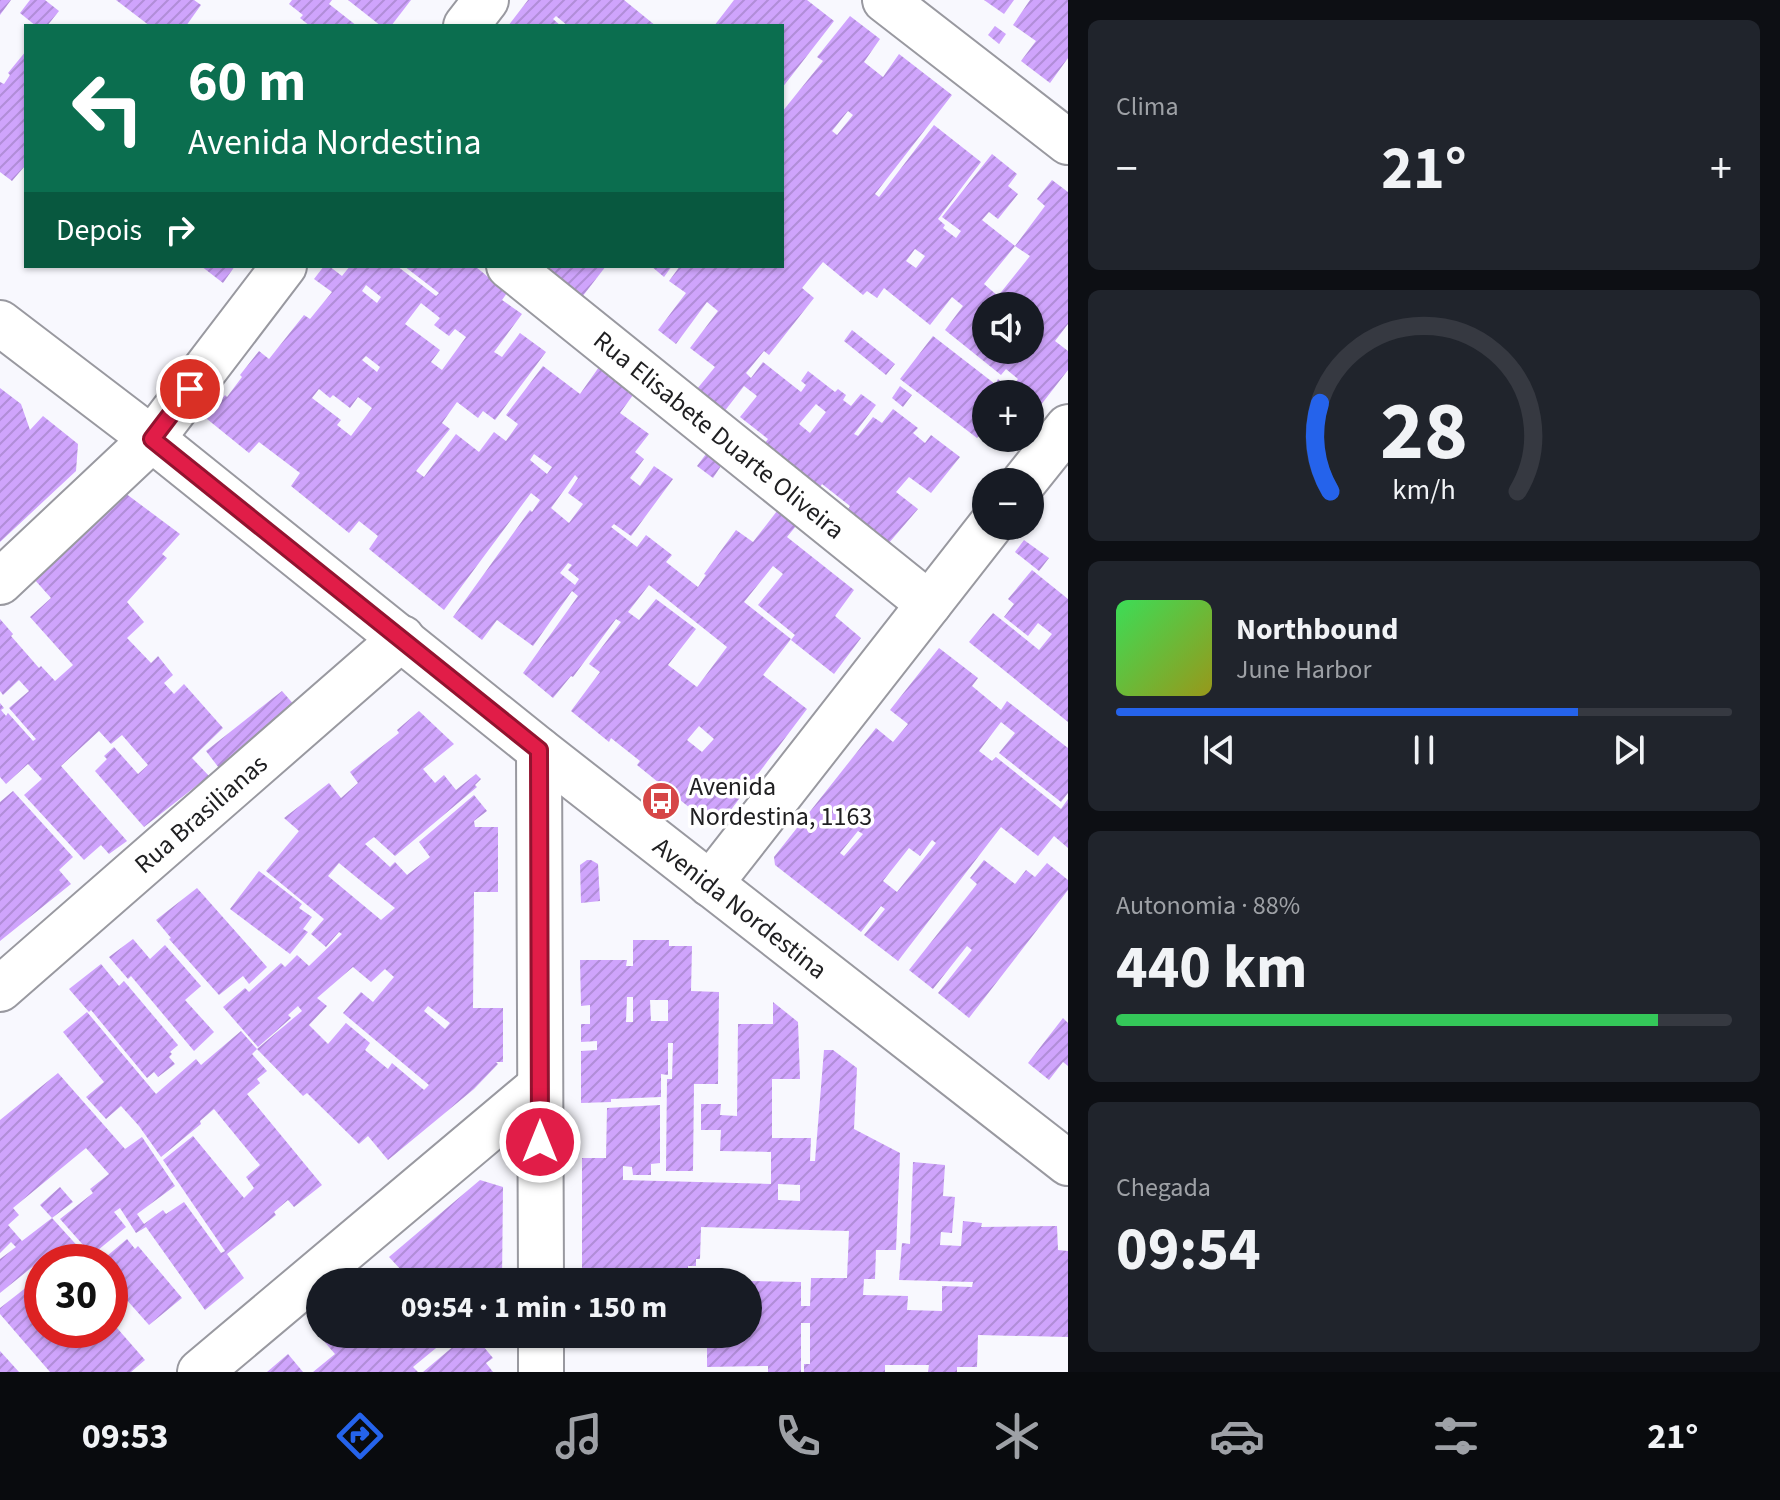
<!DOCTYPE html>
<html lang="pt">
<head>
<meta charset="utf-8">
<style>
	body { margin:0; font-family:"Source Sans 3",sans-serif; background:#20242c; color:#f1f3f6; height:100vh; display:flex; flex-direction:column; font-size:30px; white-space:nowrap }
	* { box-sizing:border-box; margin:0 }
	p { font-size:26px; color:#9ea1a6 }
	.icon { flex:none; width:44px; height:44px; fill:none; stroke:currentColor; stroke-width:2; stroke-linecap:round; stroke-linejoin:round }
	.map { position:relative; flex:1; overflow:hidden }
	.sheet { display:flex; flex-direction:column; gap:20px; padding:20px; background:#0d0f14; width:712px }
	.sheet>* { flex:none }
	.banner { position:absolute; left:24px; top:24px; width:760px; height:244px; border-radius:0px; box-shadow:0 2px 6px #0004; background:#0b6e4f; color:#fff; overflow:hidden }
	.tools { position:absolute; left:972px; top:292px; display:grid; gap:16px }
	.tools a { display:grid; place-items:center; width:72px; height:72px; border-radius:50%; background:#171b24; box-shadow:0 2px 6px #0004; font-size:40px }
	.speed { position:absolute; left:24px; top:1244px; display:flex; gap:16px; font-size:40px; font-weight:700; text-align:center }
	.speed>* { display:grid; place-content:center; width:104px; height:104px; border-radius:50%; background:#171b24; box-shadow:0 2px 6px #0004; line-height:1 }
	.speed .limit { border:12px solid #d22; background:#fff; color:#111 }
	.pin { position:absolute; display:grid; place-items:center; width:68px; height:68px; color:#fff; margin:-34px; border:4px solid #fff; border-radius:50%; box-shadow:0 2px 8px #0007 }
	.me { position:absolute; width:88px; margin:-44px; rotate:0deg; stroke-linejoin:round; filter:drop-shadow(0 0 6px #0008) }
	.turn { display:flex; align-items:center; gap:28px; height:168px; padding:0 32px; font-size:36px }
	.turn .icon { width:104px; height:104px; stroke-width:2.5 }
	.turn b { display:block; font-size:56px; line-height:68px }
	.then { display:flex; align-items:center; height:76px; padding:0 32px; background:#0003; gap:16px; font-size:30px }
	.big { font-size:60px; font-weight:700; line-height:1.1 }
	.sheet .widget { flex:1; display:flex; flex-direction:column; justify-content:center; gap:12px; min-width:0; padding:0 28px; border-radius:12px; background:#20242c }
	.sheet .dial { align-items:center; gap:0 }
	.dial svg { height:208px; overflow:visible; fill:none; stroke:#363941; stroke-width:7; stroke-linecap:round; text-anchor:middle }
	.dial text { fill:#f1f3f6; stroke:none }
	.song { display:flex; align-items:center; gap:24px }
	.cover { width:96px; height:96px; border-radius:12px; background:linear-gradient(135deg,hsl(130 70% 55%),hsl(60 70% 35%)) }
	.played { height:8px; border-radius:4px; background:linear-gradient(90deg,#2563eb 75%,#363941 75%) }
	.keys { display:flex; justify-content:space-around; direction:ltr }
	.heat { display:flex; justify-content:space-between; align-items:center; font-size:44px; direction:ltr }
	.charge { height:12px; border-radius:6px; background:linear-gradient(90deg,#34c759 88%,#363941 0) }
	.trip { position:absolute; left:306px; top:1268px; width:456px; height:80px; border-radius:40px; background:#171b24; box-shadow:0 2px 6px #0004; font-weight:700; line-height:80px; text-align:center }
	.tabs { display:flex; height:128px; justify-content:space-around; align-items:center; background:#090b0e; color:#9ea1a6 }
	.tabs .icon { width:56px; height:56px }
	.tabs .selected { color:#2563eb }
	.tabs b { font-size:36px; color:#f1f3f6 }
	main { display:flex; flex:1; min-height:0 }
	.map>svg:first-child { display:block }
	.building { fill:url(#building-hatch); fill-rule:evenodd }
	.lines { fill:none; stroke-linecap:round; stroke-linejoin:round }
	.minor-casing { stroke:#9999a0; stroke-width:48 }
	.secondary-casing { stroke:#9999a0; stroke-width:48 }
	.minor { stroke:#fff; stroke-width:44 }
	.secondary { stroke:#fff; stroke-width:44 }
	.route-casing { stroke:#92132f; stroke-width:20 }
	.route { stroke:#e11d48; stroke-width:14 }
	.labels { text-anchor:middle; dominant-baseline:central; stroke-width:7; stroke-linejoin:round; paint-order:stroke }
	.street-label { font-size:26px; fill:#202022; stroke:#fff }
	.poi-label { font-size:26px; fill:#202022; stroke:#fff; text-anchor:start }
</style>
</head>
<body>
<main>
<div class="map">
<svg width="1068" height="1372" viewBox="0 0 1068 1372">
	<defs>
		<pattern id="building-hatch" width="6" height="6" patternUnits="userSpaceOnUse" patternTransform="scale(2)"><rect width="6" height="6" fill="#cfa4fc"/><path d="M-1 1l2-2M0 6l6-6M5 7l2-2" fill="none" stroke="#b18dd8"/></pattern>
	</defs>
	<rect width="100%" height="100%" fill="#f8f8fe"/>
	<!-- building -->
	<g class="building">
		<polygon points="0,0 11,0 0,15"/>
		<polygon points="30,0 45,0 59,11 47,26 36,26 20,13"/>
		<polygon points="116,0 194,0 201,5 186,26 150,26"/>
		<polygon points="292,0 332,0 329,4 357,26 310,26 300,18 303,15 289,4"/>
		<polygon points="348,0 411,0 391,26 381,26"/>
		<polygon points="528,0 624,0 656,26 568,26 556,16 553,19 561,26 508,26"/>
		<polygon points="734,0 807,0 834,21 782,88 782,26 714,26"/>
		<polygon points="984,0 1014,0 1004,14"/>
		<polygon points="1030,0 1068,0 1068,58 1050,83 1021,61 1036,41 1013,25"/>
		<path d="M850 16 880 39 864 62 883 77 899 54 952 95 875 194 879 197 934 125 981 162 938 219 945 225 943 228 956 238 961 231 942 217 992 154 1017 174 1008 186 1018 194 998 219 989 212 982 220 1015 246 984 284 998 296 1030 256 1015 246 1045 206 1037 199 1052 180 1068 192V324L1055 341 1068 351V370L1030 419V394H986V427L977 438 900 379 933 336 995 384 998 379 1010 389 1018 379 1006 369 1001 375 945 330 963 306 952 297 930 325 884 288 877 298 867 291 863 295 823 262 802 288 814 298 769 355 764 351 746 373 751 378 763 362 801 392 806 385 801 381 808 371 835 392 838 389 846 395 843 400 851 406 861 394 876 405 854 434 858 436 873 417 882 423 893 409 918 428 913 433 925 443 931 435 960 457 931 493 909 477 896 492 918 509 888 544 847 511 850 506 822 484 819 489 764 444 768 439 740 417 757 396 744 386 724 412 697 389 715 367 690 348 718 311 707 302 676 344 658 330 686 293 669 281 680 266H782V112L823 61 817 57ZM848 111 853 115 837 135 832 131ZM915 249 925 256 916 268 906 261ZM986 306H1030V350H986ZM816 404 826 412 810 433 799 424Z"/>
		<polygon points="995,26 1006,34 999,44 988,35"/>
		<polygon points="26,51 26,169 24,167 12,181 0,172 0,82 4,84 10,75 8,73"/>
		<polygon points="201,266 235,266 223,283"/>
		<path d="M324 266H329L342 276 350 266H397L436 296 439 293 404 266H475L507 293 502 300 522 314 494 352 502 357 520 333 546 352 495 420 483 411 478 418 457 402 442 423 450 429 416 471 424 477 456 434 479 452 494 432 506 441 518 424 506 415 543 366 580 394 599 367 633 395 620 413 649 434 635 452 644 459 630 478 640 486 654 466 673 479 631 536 614 524 611 527 637 547 646 535 672 555 666 562 698 587 706 575 704 574 736 530 753 542 777 511 796 526 787 537 854 590 835 616 861 638 834 674 791 640 795 635 758 605 783 574 773 566 744 602 791 639 763 675 807 709 727 815 706 821 637 765 640 761 611 738 609 742 571 711 600 672 589 664 621 622 616 619 573 677 571 676 553 698 523 673 578 596 572 591 533 646 497 620 482 640 453 617 530 510 532 512 540 500 531 493 444 610 369 549 378 536 359 521 349 533 291 486 300 473 259 442 249 453 207 419 225 395 227 397 242 377 240 375 259 351 269 359 304 315 310 319 332 292 314 279ZM366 285 381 297 377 303 362 291ZM421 303 440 318 434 325 449 336 455 329 466 337 442 370 431 362 440 350 405 324ZM366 356 380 367 377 372 362 360ZM319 389 330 398 333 395 350 408 358 397 372 408 351 436 337 425 341 420 312 398ZM534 454 552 467 547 474 530 460ZM575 475 578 478 568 493 583 504 569 523 551 508ZM568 563 572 565 568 570 579 579 575 585 560 573ZM649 585 727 647 697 687 668 665 696 629 656 599 639 620 628 612ZM699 726 714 739 702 752 687 740Z"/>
		<polygon points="544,266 606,266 582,297"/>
		<polygon points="651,266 672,266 664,277"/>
		<polygon points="852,330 895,364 886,375 844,341"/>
		<polygon points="900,386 912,395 903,407 892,398"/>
		<polygon points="0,388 21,404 30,430 43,416 78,444 76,471 0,542"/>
		<polygon points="706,454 721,466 713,478 697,466"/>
		<polygon points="125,493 180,534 162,554 167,558 127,602 144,622 127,638 151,663 158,656 173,675 164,683 174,694 184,684 223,728 192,758 209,776 144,827 95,771 107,759 104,756 114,747 138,774 148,765 122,735 111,744 99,731 61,766 127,841 109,854 101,845 84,860 24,795 42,779 28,764 6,784 0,777 0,703 4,708 1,710 6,716 8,713 33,741 36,739 9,708 29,691 19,680 3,695 0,691 0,619 13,634 11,636 39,668 41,666 55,681 73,665 30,617 51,598 34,579"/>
		<polygon points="1024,540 1049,558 1039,571 1015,552"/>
		<polygon points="1032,570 1068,599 1068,722 969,642 993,613 1039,650 1052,634 1038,623 1028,636 1004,617 1014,604 1008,599"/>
		<path d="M939 648 978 678 972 686 1001 710 1007 701 1068 748V793L1061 802 999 753 1015 733 1001 722 979 751 992 761 996 757 1061 809 1068 799V848L1054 836 1038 856 1001 827 898 961 864 935 885 909 881 906 861 932 775 865 774 857 876 728 893 742 908 724 890 710ZM858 831 863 834 844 856 840 853ZM932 840 936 843 897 892 883 881 909 848 920 856Z"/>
		<polygon points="282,691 296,707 219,768 206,751"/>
		<path d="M419 711 454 744 423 769 435 783 444 775 456 790 476 774 481 779 475 785 477 787 395 856 374 837 365 844 390 867 395 862 407 875 430 857 419 842 474 795 487 811 474 821 475 827H498V892H474L473 1008H503V1062H496L498 1064 474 1089 388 1160 368 1136 359 1144 307 1093 303 1096 257 1049 302 1011 298 1006 288 1015 291 1018 258 1047 223 1007 245 988 249 992 281 963 285 967 297 955 309 966 342 934 339 932 326 947 311 934 324 919 266 871 299 831 284 818 329 783 341 798 358 783 350 772 399 733 397 730ZM339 863 367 886 395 908 381 920 328 876ZM353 967 371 982 385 969 394 977 373 1002 361 992 343 1013 429 1085 424 1090 392 1063 388 1069 365 1050 370 1043 346 1023 328 1044 309 1025 327 1006 317 998ZM428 1006 450 1023 445 1029 424 1011Z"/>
		<polygon points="13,791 73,857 59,870 71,884 0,941 0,802"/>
		<polygon points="587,860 591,860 598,864 600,901 581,903 580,865"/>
		<polygon points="984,860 1015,884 1026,870 1035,877 1047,863 1068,880 1068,890 969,1018 938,993 972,950 967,946 933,989 909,970 977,884 970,878"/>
		<polygon points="259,871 302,904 299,908 312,917 303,929 308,932 290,954 230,909"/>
		<polygon points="197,888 267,967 249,984 243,976 219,995 169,939 171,938 156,920"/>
		<polygon points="133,939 150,959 165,945 201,986 185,1000 214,1032 194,1051 131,976 128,979 109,957"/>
		<path d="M633 940H669V946H692L691 991 719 992 718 1084H694L693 1171H666L667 1079H672L673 1043H668V1075L661 1074V1097L611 1099V1102L581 1103V1051L597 1050V1041L581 1042V1024H590V1005L581 1006 580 960H627L626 966H633ZM627 997H633V1022H626ZM650 1000H668V1021H651Z"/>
		<polygon points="101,964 119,986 124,981 178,1045 170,1052 172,1054 169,1057 175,1064 158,1077 154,1072 147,1078 91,1010 89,1012 69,989"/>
		<path d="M773 1002 798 1022 800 1079H772V1138H811L810 1161H815L824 1050H833L857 1068 854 1129 900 1153 896 1250H876L875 1279H864L863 1295 908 1296 907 1310 942 1311V1286L972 1287 973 1282 899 1280 902 1243 910 1244 913 1162 945 1165 943 1196 955 1197 952 1233 941 1232 940 1245 961 1246 963 1221 982 1223 981 1227 1057 1226 1058 1250 1068 1251V1337L978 1335 977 1367H957V1372H928L929 1365H885V1372H804V1364H810V1323H801V1372H768V1366L707 1367V1334H748V1281L801 1282V1306H810L811 1278H847L849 1231 701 1227 700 1259H696V1266H688V1274L582 1271V1158H606L607 1108 660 1105V1163L651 1164V1175H633L632 1167 623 1166V1180L771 1184V1152L720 1151 721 1130H701V1104H721L720 1115 737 1116 738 1024H773ZM778 1184 800 1185V1201L778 1200Z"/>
		<polygon points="87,1012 156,1094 196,1059 201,1065 241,1031 257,1049 252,1054 267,1071 257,1079 260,1083 247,1094 322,1185 294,1207 288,1200 274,1212 276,1215 227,1254 244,1278 205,1310 146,1227 136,1233 120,1208 114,1212 126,1227 92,1255 60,1219 93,1193 90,1189 109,1174 86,1148 13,1208 19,1215 8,1225 22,1241 52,1218 92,1262 43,1262 41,1260 0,1293 0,1259 16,1247 11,1242 0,1253 0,1120 58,1073 125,1149 142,1137 175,1186 137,1214 144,1224 163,1210 166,1214 184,1202 221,1253 225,1251 163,1160 193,1136 244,1198 254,1188 246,1177 260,1165 214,1109 200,1121 201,1124 161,1157 139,1126 121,1106 106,1119 86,1097 104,1082 63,1032"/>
		<polygon points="1063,1018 1068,1023 1068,1066 1063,1062 1049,1080 1028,1063"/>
		<polygon points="480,1180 503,1187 502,1282 457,1282 452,1276 445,1282 394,1282 399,1278 397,1275 402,1271 389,1257"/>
		<polygon points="60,1187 73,1202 52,1218 40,1205"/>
		<polygon points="127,1239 135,1249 138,1246 182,1298 149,1325 110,1281 110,1262 100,1262"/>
		<polygon points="37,1279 42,1285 42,1330 110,1330 110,1320 145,1360 131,1372 50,1372 0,1314 0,1308"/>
		<polygon points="320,1317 320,1334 453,1334 413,1367 418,1372 313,1372 335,1354 310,1325"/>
		<polygon points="468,1334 473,1334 493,1358 486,1363 493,1372 423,1372"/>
		<polygon points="0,1351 19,1372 0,1372"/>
		<polygon points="288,1354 303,1372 267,1372"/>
	</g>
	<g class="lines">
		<defs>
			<g id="minor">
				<polyline points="885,0 1068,142"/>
				<polyline points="466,26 486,0"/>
				<polyline points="509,266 929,604"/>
				<polyline points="1024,482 1068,427"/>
				<polyline points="0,582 152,439 284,266"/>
				<polyline points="539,750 541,1282"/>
				<polyline points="710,884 990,526"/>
				<polyline points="0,989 402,638"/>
				<polyline points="541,1334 541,1372"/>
				<polyline points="200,1372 540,1086"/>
			</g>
			<polyline id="secondary" points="0,323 152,439 539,750 1068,1163"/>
		</defs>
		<!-- minor casing -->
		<use href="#minor" class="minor-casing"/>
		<!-- secondary casing -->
		<use href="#secondary" class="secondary-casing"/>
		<!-- minor -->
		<use href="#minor" class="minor"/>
		<!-- secondary -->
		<use href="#secondary" class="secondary"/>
	</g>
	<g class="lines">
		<defs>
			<polyline id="route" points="190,389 152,439 539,750 540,1142"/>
		</defs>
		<!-- route casing -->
		<use href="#route" class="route-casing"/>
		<!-- route -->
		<use href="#route" class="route"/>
	</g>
	<!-- icons -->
	<defs>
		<symbol id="bus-disc" viewBox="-11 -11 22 22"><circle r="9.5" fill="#d64647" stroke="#fff"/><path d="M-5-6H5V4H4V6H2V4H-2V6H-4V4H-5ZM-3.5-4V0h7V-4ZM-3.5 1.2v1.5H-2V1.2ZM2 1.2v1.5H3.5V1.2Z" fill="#fff"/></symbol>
	</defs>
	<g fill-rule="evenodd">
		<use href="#bus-disc" x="639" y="779" width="44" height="44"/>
	</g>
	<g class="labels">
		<!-- street labels -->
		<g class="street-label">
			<text transform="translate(719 435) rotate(39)">Rua Elisabete Duarte Oliveira</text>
			<text transform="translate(201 814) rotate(-41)">Rua Brasilianas</text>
			<text transform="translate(740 908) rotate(38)">Avenida Nordestina</text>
		</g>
		<!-- poi labels -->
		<g class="poi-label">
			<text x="689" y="786">Avenida<tspan x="689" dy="30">Nordestina, 1163</tspan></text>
		</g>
	</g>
</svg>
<div class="tools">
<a><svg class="icon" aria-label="sound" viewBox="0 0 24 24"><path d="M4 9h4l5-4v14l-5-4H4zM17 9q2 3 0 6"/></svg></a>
<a>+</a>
<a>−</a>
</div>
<div class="speed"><div class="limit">30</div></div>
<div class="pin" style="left:190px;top:389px;background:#d93025"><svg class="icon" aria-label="arrive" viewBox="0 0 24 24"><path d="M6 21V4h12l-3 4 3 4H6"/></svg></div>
<svg class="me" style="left:540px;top:1142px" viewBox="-20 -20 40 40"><circle r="17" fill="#e11d48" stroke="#fff" stroke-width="3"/><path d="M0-11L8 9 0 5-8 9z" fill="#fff"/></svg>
<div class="trip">09:54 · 1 min · 150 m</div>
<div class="banner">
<div class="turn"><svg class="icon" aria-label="left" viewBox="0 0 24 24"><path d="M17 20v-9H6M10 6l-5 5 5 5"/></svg><div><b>60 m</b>Avenida Nordestina</div></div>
<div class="then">Depois<svg class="icon" aria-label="right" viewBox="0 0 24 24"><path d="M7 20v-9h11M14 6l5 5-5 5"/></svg></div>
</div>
</div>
<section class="sheet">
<div class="widget"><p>Clima</p>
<div class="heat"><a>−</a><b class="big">21°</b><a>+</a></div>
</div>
<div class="widget dial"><svg viewBox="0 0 100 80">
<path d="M14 69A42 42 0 1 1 86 69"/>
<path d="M14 69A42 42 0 0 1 10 35" stroke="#2563eb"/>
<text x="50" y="56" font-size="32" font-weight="700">28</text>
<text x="50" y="72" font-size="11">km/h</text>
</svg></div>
<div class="widget">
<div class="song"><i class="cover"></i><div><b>Northbound</b><p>June Harbor</p></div></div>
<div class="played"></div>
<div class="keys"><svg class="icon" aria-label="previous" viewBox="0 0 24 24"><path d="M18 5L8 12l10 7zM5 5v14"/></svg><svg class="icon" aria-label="pause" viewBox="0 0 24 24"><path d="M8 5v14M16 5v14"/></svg><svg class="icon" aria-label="next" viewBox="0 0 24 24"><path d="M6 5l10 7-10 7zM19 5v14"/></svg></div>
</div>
<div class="widget"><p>Autonomia · 88%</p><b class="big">440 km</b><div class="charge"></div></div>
<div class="widget"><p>Chegada</p><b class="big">09:54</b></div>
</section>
</main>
<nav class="tabs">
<b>09:53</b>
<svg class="icon selected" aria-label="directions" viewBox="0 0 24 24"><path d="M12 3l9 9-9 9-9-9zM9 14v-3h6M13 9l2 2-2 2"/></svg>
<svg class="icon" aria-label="music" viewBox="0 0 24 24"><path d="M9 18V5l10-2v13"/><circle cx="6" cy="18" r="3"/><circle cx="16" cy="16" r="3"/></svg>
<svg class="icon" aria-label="phone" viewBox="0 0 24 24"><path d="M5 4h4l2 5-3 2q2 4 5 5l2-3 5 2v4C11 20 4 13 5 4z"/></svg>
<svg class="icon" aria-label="climate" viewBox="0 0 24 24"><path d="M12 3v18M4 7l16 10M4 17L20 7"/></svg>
<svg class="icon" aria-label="car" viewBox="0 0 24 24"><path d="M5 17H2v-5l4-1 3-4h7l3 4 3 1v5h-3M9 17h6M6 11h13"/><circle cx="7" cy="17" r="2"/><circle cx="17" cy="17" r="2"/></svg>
<svg class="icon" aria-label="filters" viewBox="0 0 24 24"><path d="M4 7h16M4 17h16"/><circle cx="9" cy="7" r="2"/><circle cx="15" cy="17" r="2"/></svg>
<b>21°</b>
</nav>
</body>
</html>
